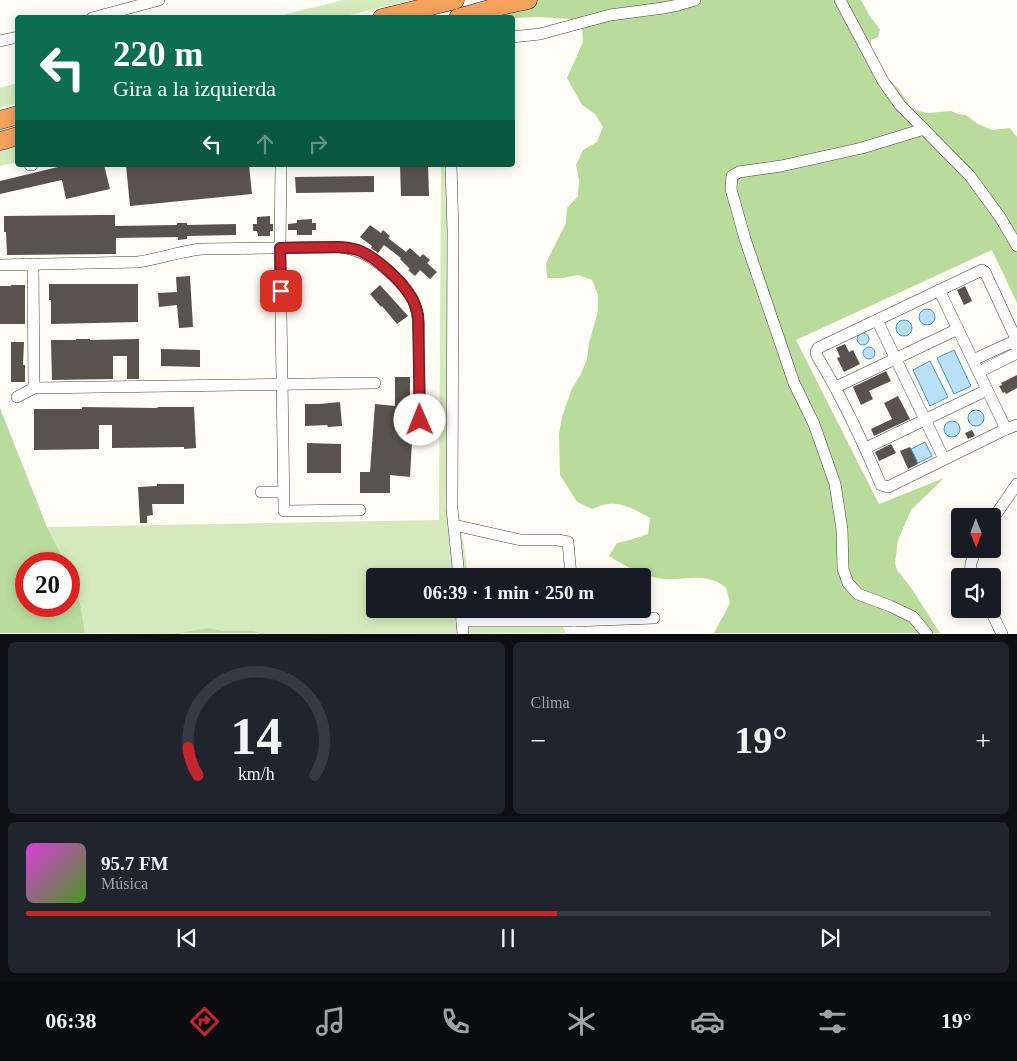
<!DOCTYPE html>
<html lang="es">
<head>
<meta charset="utf-8">
<style>
	body { margin:0; font-family:"Times New Roman",serif; background:#20242c; color:#f1f3f6; height:100vh; display:flex; flex-direction:column; font-size:19px; white-space:nowrap }
	* { box-sizing:border-box; margin:0 }
	p { font-size:16px; color:#9ea1a6 }
	.icon { flex:none; width:28px; height:28px; fill:none; stroke:currentColor; stroke-width:2; stroke-linecap:round; stroke-linejoin:round }
	.map { position:relative; height:634px; overflow:hidden }
	.panel { display:flex; flex-direction:column; gap:8px; padding:8px; background:#0d0f14; flex:1 }
	.panel>* { flex:none }
	.top-card { position:absolute; left:15px; top:15px; width:500px; height:152px; border-radius:5px; box-shadow:0 2px 12px #0003; background:#0b6e4f; color:#fff; overflow:hidden }
	.needle { width:32px; rotate:179deg }
	.fabs { position:absolute; left:951px; top:508px; display:grid; gap:10px }
	.fabs a { display:grid; place-items:center; width:50px; height:50px; border-radius:5px; background:#171b24; box-shadow:0 2px 12px #0003; font-size:25px }
	.speed { position:absolute; left:15px; top:552px; display:flex; gap:10px; font-size:25px; font-weight:700; text-align:center }
	.speed>* { display:grid; place-content:center; width:65px; height:65px; border-radius:50%; background:#171b24; box-shadow:0 2px 12px #0003; line-height:1 }
	.speed .limit { border:8px solid #d22; background:#fff; color:#111 }
	.pin { position:absolute; display:grid; place-items:center; width:42px; height:42px; color:#fff; margin:-21px; border-radius:10px; box-shadow:0 2px 8px #0006 }
	.me { position:absolute; width:55px; margin:-28px; rotate:359deg; stroke-linejoin:round; filter:drop-shadow(0 0 4px #0008) }
	.turn { display:flex; align-items:center; gap:18px; height:105px; padding:0 15px; font-size:22px }
	.turn .icon { width:65px; height:65px; stroke-width:2.5 }
	.turn b { display:block; font-size:35px; line-height:42px }
	.lanes { display:flex; align-items:center; height:48px; padding:0 15px; background:#0003; justify-content:center; gap:25px; direction:ltr }
	.lanes .off { opacity:.35 }
	.big { font-size:38px; font-weight:800; line-height:1.1 }
	.panel .tile { flex:1; display:flex; flex-direction:column; justify-content:center; gap:8px; min-width:0; padding:0 18px; border-radius:8px; background:#20242c }
	.panel .dial { align-items:center; gap:0 }
	.dial svg { height:130px; overflow:visible; fill:none; stroke:#363941; stroke-width:7; stroke-linecap:round; text-anchor:middle }
	.dial text { fill:#f1f3f6; stroke:none }
	.song { display:flex; align-items:center; gap:15px }
	.cover { width:60px; height:60px; border-radius:8px; background:linear-gradient(135deg,hsl(300 70% 55%),hsl(100 70% 35%)) }
	.played { height:5px; border-radius:2px; background:linear-gradient(90deg,#c4262e 55%,#363941 55%) }
	.keys { display:flex; justify-content:space-around; direction:ltr }
	.heat { display:flex; justify-content:space-between; align-items:center; font-size:28px; direction:ltr }
	.panel .tiles { flex:1; display:grid; gap:8px; grid-template-columns:1fr 1fr }
	.tile:last-child { grid-column:span 2 }
	.trip { position:absolute; left:366px; top:568px; width:285px; height:50px; border-radius:5px; background:#171b24; box-shadow:0 2px 12px #0003; font-weight:800; line-height:50px; text-align:center }
	.tabs { display:flex; height:80px; justify-content:space-around; align-items:center; background:#090b0e; color:#9ea1a6 }
	.tabs .icon { width:35px; height:35px }
	.tabs .on { color:#c4262e }
	.tabs b { font-size:22px; color:#f1f3f6 }
	.map>svg:first-child { display:block }
	.green { fill:#d5ebbd }
	.forest { fill:#b9dc9c }
	.water { fill:#b9e0f7; stroke:#3f96cf }
	.building { fill:#5a524d }
	.lines { fill:none; stroke-linecap:round; stroke-linejoin:round }
	.minor-casing { stroke:#444; stroke-width:12 }
	.highway-casing { stroke:#222; stroke-width:19 }
	.minor { stroke:#fff; stroke-width:11 }
	.highway { stroke:#f5a25d; stroke-width:18 }
	.route-casing { stroke:#7f191e; stroke-width:12 }
	.route { stroke:#c4262e; stroke-width:9 }
</style>
</head>
<body>
<div class="map">
<svg width="1017" height="634" viewBox="0 0 1017 634">
	<rect width="100%" height="100%" fill="#fffdf5"/>
	<!-- green -->
	<g class="green">
		<polygon points="343,0 412,0 341,17 275,17"/>
		<polygon points="17,83 17,103 0,108 0,88"/>
		<polygon points="17,144 17,162 0,166 0,149"/>
		<path d="M441 165H454L457 506 464 545 468 576H375V609H475L477 613 504 621 542 613H550L557 616 566 633 259 634 253 631H223L209 628 179 634 85 633C83 616 80 599 75 582 73 576 69 571 69 564H66L47 527 439 520Z"/>
	</g>
	<!-- forest -->
	<g class="forest">
		<path d="M521 0H861L871 18 876 24 880 30 878 37 871 40V49L886 77 898 88 911 108 919 111 927 113 951 111 958 114 966 115 978 124 992 130 1010 128 1017 137V303L992 250 796 340 879 504 944 478 911 510 898 540 895 563 897 570 912 589 940 633H714L730 603 726 587C722 585 717 581 712 580 697 575 680 580 664 579 645 577 625 566 609 556L617 543 633 539 648 534 650 518C638 511 619 500 603 505 599 506 595 508 592 509L577 502 560 475 559 434 562 417 572 388 581 374 587 359 589 343 598 311V295L592 280 578 275 563 278H547L546 263 566 223 567 208 578 196 579 180 576 165 583 150 597 142 603 127 595 114 582 105 567 78 583 42 582 27 569 19 539 17 513 18 507 17 496 6Z"/>
		<path d="M0 408 47 527 66 564H26V606H69V569C79 589 82 612 85 633H0Z"/>
		<polygon points="209,628 223,631 254,631 259,633 179,633"/>
	</g>
	<!-- water -->
	<g class="water">
		<circle cx="927" cy="317" r="8"/>
		<circle cx="904" cy="328" r="8"/>
		<circle cx="863" cy="339" r="6"/>
		<circle cx="869" cy="353" r="6"/>
		<polygon points="954,350 971,386 954,394 937,358"/>
		<polygon points="930,361 948,397 930,406 913,370"/>
		<circle cx="976" cy="418" r="8"/>
		<circle cx="952" cy="429" r="8"/>
		<polygon points="925,442 932,456 918,463 911,449"/>
	</g>
	<!-- building -->
	<g class="building">
		<polygon points="63,165 104,165 110,189 66,199 62,180 0,194 0,181 58,167 58,166"/>
		<polygon points="126,165 249,165 252,194 130,206"/>
		<polygon points="400,165 428,165 429,196 401,196"/>
		<polygon points="374,176 374,192 296,193 295,177"/>
		<polygon points="103,215 115,215 115,226 177,225 177,223 187,223 187,225 236,224 236,235 187,236 187,239 178,240 178,237 116,238 116,254 7,255 6,232 4,232 4,216"/>
		<polygon points="270,216 270,224 273,224 273,231 270,231 270,236 258,236 257,231 253,231 253,224 257,224 257,217"/>
		<polygon points="312,219 312,223 316,223 316,230 312,230 312,235 297,235 297,230 288,230 288,224 297,223 297,220"/>
		<polygon points="370,225 381,233 383,230 390,236 388,238 406,252 410,248 420,257 423,254 430,260 427,263 437,272 430,279 420,270 415,276 408,270 410,269 400,259 401,258 384,245 378,253 371,248 372,246 360,237"/>
		<polygon points="190,276 193,327 179,328 177,305 159,307 158,293 177,292 176,277"/>
		<polygon points="49,284 138,284 138,322 51,324 51,300 49,300"/>
		<polygon points="11,285 25,285 25,324 0,324 0,286 11,286"/>
		<polygon points="380,285 408,316 397,324 382,306 381,307 370,294"/>
		<polygon points="965,286 972,301 964,305 957,290"/>
		<polygon points="76,339 90,339 90,340 139,339 139,379 127,379 127,356 113,356 113,379 52,380 51,340 76,340"/>
		<polygon points="11,342 24,342 23,365 25,365 25,382 11,382"/>
		<polygon points="845,344 849,352 853,350 860,364 844,372 837,358 840,357 836,348"/>
		<polygon points="161,349 200,350 200,367 161,366"/>
		<polygon points="886,371 891,381 869,391 873,399 861,405 853,387"/>
		<polygon points="1017,375 1017,388 1006,394 1005,392 1003,393 999,386 1002,385 1001,383"/>
		<polygon points="395,377 410,377 410,410 412,411 413,423 410,477 390,475 390,493 360,493 360,472 370,472 375,404 395,406"/>
		<polygon points="898,396 910,419 874,436 871,429 892,419 884,403"/>
		<polygon points="340,402 342,426 328,427 327,425 305,426 305,404 319,404"/>
		<polygon points="82,407 158,408 157,407 194,407 196,448 184,449 184,447 112,448 112,425 99,425 99,449 34,450 34,409 82,409"/>
		<polygon points="972,430 975,436 968,439 965,433"/>
		<polygon points="307,443 341,444 341,473 307,473"/>
		<polygon points="891,444 896,453 879,461 875,452"/>
		<polygon points="910,447 918,464 908,469 900,451"/>
		<polygon points="157,484 184,484 184,504 152,504 153,515 147,516 147,523 140,523 138,487 157,486"/>
	</g>
	<g class="lines">
		<defs>
			<g id="minor">
				<polyline points="840,0 883,81 900,105 970,176 1000,217 1017,246"/>
				<polyline points="92,18 159,0"/>
				<polyline points="512,37 540,34 610,15 663,8 678,5 695,0"/>
				<polyline points="0,41 18,37"/>
				<polyline points="924,129 862,148 781,166 739,172 732,176 731,189 745,239 794,383 814,424 835,484 842,529 843,569 848,583 858,594 890,606 913,617 927,634"/>
				<polyline points="30,165 32,165"/>
				<polyline points="281,165 280,247 284,511 360,510"/>
				<polyline points="451,165 453,232 452,509 459,576"/>
				<polyline points="33,264 34,388"/>
				<path d="M0 265 138 262C160 259 180 251 202 249L338 247C359 249 370 256 386 269 397 279 410 290 415 305 420 319 419 336 419 351 419 374 419 397 420 420"/>
				<polyline points="939,290 1006,429"/>
				<polyline points="877,320 944,459"/>
				<path d="M1017 341 985 272 982 270 818 348 816 352 817 356C842 397 862 440 881 485L888 487 1006 429 1017 425"/>
				<polyline points="973,360 1010,343 1017,345"/>
				<polyline points="979,372 1015,354 1017,350"/>
				<polyline points="836,387 958,329"/>
				<polyline points="17,397 34,388 375,383"/>
				<polyline points="866,448 987,390"/>
				<polyline points="261,492 284,492"/>
				<polyline points="992,520 1017,484"/>
				<polyline points="454,525 521,540 558,540 568,542 571,576"/>
				<polyline points="970,576 971,563 976,549"/>
				<polyline points="461,609 463,634"/>
				<polyline points="573,609 574,621 654,618"/>
				<polyline points="990,609 1002,634"/>
				<polyline points="462,621 574,621"/>
			</g>
			<g id="highway">
				<polyline points="382,18 455,0"/>
				<polyline points="458,18 496,7 528,0"/>
				<polyline points="0,120 18,115"/>
				<polyline points="0,141 18,136"/>
			</g>
		</defs>
		<!-- minor casing -->
		<use href="#minor" class="minor-casing"/>
		<!-- highway casing -->
		<use href="#highway" class="highway-casing"/>
		<!-- minor -->
		<use href="#minor" class="minor"/>
		<!-- highway -->
		<use href="#highway" class="highway"/>
	</g>
	<g class="lines">
		<defs>
			<path id="route" d="M281 291 280 248 338 247C345 247 351 248 358 250 376 257 401 280 411 297 415 302 416 309 418 315L420 420"/>
		</defs>
		<!-- route casing -->
		<use href="#route" class="route-casing"/>
		<!-- route -->
		<use href="#route" class="route"/>
	</g>
</svg>
<div class="fabs">
<a><svg class="needle" viewBox="-14 -14 28 28"><path d="M0-13l5 13h-10z" fill="#e53935"/><path d="M0 13l5-13h-10z" fill="#9ea1a6"/></svg></a>
<a><svg class="icon" aria-label="sound" viewBox="0 0 24 24"><path d="M4 9h4l5-4v14l-5-4H4zM17 9q2 3 0 6"/></svg></a>
</div>
<div class="speed"><div class="limit">20</div></div>
<div class="pin" style="left:281px;top:291px;background:#d93025"><svg class="icon" aria-label="arrive" viewBox="0 0 24 24"><path d="M6 21V4h12l-3 4 3 4H6"/></svg></div>
<svg class="me" style="left:420px;top:420px" viewBox="-20 -20 40 40"><circle r="19" fill="#fff"/><path d="M0-13L10 11 0 6-10 11z" fill="#c4262e"/></svg>
<div class="trip">06:39 · 1 min · 250 m</div>
<div class="top-card">
<div class="turn"><svg class="icon" aria-label="left" viewBox="0 0 24 24"><path d="M17 20v-9H6M10 6l-5 5 5 5"/></svg><div><b>220 m</b>Gira a la izquierda</div></div>
<div class="lanes"><svg class="icon" aria-label="left" viewBox="0 0 24 24"><path d="M17 20v-9H6M10 6l-5 5 5 5"/></svg><svg class="icon off" aria-label="ahead" viewBox="0 0 24 24"><path d="M12 20V5M6 11l6-6 6 6"/></svg><svg class="icon off" aria-label="right" viewBox="0 0 24 24"><path d="M7 20v-9h11M14 6l5 5-5 5"/></svg></div>
</div>
</div>
<section class="panel">
<div class="tiles">
<div class="tile dial"><svg viewBox="0 0 100 80">
<path d="M14 69A42 42 0 1 1 86 69"/>
<path d="M14 69A42 42 0 0 1 8 52" stroke="#c4262e"/>
<text x="50" y="56" font-size="32" font-weight="700">14</text>
<text x="50" y="72" font-size="11">km/h</text>
</svg></div>
<div class="tile"><p>Clima</p>
<div class="heat"><a>−</a><b class="big">19°</b><a>+</a></div>
</div>
<div class="tile">
<div class="song"><i class="cover"></i><div><b>95.7 FM</b><p>Música</p></div></div>
<div class="played"></div>
<div class="keys"><svg class="icon" aria-label="previous" viewBox="0 0 24 24"><path d="M18 5L8 12l10 7zM5 5v14"/></svg><svg class="icon" aria-label="pause" viewBox="0 0 24 24"><path d="M8 5v14M16 5v14"/></svg><svg class="icon" aria-label="next" viewBox="0 0 24 24"><path d="M6 5l10 7-10 7zM19 5v14"/></svg></div>
</div>
</div>
</section>
<nav class="tabs">
<b>06:38</b>
<svg class="icon on" aria-label="directions" viewBox="0 0 24 24"><path d="M12 3l9 9-9 9-9-9zM9 14v-3h6M13 9l2 2-2 2"/></svg>
<svg class="icon" aria-label="music" viewBox="0 0 24 24"><path d="M9 18V5l10-2v13"/><circle cx="6" cy="18" r="3"/><circle cx="16" cy="16" r="3"/></svg>
<svg class="icon" aria-label="phone" viewBox="0 0 24 24"><path d="M5 4h4l2 5-3 2q2 4 5 5l2-3 5 2v4C11 20 4 13 5 4z"/></svg>
<svg class="icon" aria-label="climate" viewBox="0 0 24 24"><path d="M12 3v18M4 7l16 10M4 17L20 7"/></svg>
<svg class="icon" aria-label="car" viewBox="0 0 24 24"><path d="M5 17H2v-5l4-1 3-4h7l3 4 3 1v5h-3M9 17h6M6 11h13"/><circle cx="7" cy="17" r="2"/><circle cx="17" cy="17" r="2"/></svg>
<svg class="icon" aria-label="filters" viewBox="0 0 24 24"><path d="M4 7h16M4 17h16"/><circle cx="9" cy="7" r="2"/><circle cx="15" cy="17" r="2"/></svg>
<b>19°</b>
</nav>
</body>
</html>
